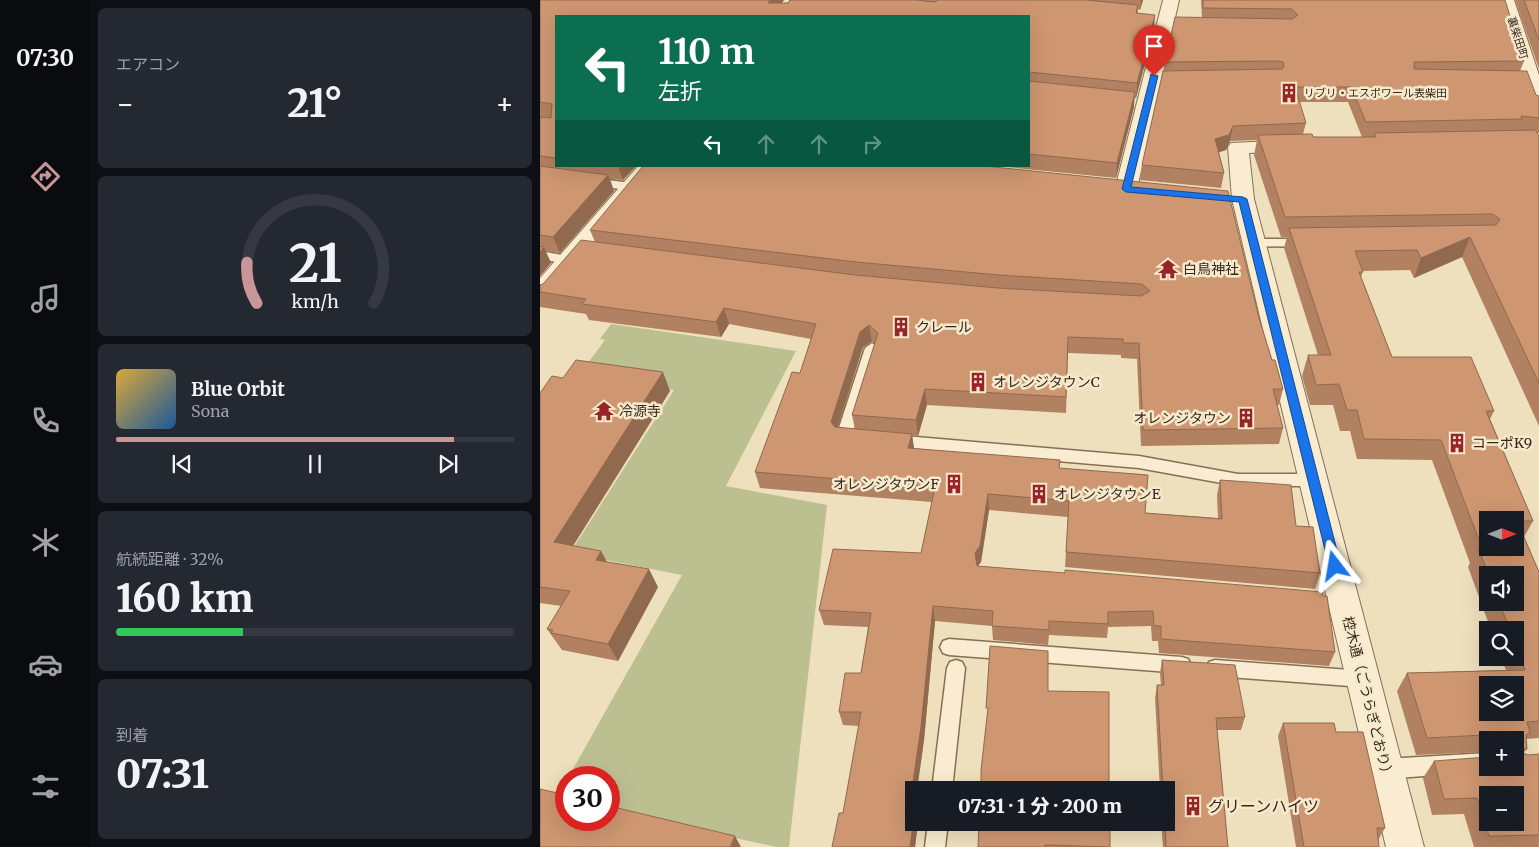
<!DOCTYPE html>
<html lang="ja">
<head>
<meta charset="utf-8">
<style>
	body { margin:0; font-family:Merriweather,"Noto Sans JP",serif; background:#242831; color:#f1f3f6; height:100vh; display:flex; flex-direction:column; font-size:19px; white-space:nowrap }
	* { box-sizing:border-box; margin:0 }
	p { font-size:16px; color:#9ea1a6 }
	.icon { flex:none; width:28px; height:28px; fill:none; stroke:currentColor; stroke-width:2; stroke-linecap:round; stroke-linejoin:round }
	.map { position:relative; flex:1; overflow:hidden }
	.side { display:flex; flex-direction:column; gap:8px; padding:8px; background:#0d0f14; width:450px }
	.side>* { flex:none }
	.hud { position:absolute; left:15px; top:15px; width:475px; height:152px; border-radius:0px; box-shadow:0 5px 20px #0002; background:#0b6e4f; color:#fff; overflow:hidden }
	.needle { width:32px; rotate:90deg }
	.buttons { position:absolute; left:939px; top:511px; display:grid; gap:10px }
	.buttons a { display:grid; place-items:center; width:45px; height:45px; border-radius:0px; background:#171b24; box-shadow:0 5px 20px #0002; font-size:25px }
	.speed { position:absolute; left:15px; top:766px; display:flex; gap:10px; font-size:25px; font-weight:700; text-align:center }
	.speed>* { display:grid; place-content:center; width:65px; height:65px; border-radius:50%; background:#171b24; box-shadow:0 5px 20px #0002; line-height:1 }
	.speed .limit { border:8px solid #d22; background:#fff; color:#111 }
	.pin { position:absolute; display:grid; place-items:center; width:42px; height:42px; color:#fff; margin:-51px -21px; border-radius:50% 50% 50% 0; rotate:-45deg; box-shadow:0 0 5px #0007 }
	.pin .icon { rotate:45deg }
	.me { position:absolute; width:55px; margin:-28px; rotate:346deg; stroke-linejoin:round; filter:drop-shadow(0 0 4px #0008) }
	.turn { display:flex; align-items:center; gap:18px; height:105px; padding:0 20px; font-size:22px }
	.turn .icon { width:65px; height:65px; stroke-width:2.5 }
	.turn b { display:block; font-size:35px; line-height:42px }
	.lanes { display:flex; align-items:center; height:48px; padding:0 20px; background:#0003; justify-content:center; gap:25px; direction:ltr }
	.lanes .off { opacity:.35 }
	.big { font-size:38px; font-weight:800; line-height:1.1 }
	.side .widget { flex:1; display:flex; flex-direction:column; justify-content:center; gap:8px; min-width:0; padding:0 18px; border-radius:8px; background:#242831 }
	.side .dial { align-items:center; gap:0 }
	.dial svg { height:130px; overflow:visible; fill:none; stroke:#363941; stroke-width:7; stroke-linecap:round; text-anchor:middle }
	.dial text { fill:#f1f3f6; stroke:none }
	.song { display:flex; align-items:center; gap:15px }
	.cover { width:60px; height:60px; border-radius:8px; background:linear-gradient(135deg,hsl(40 70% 55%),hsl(210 70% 35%)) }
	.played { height:5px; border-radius:2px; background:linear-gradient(90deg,#c89699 85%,#363941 85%) }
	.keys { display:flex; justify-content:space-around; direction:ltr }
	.heat { display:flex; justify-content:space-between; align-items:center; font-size:28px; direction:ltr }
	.charge { height:8px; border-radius:4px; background:linear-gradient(90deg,#34c759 32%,#363941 0) }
	.trip { position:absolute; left:365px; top:781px; width:270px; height:50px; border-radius:0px; background:#171b24; box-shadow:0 5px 20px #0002; font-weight:800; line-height:50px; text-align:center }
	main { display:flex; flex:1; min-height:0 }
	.menu { display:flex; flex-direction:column; width:90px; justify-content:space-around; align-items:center; background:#090b0e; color:#9ea1a6 }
	.menu .icon { width:35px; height:35px }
	.menu .active { color:#c89699 }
	.menu b { font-size:22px; color:#f1f3f6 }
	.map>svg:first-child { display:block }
	.cemetery { fill:#bcc091 }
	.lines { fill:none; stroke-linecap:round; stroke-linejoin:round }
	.service-casing { stroke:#866f56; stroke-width:3 }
	.minor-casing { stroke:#866f56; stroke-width:2 }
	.service { fill:#f9ecd0; fill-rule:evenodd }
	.minor { fill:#f9ecd0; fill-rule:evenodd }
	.wall { fill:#b18161; fill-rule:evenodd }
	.shaded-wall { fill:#90694f }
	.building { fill:#ce9671; stroke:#90694f; fill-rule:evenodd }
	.route { fill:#1a73e8; stroke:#114b97 }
	.labels { text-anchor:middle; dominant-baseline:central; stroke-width:5; stroke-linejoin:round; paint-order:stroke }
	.far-street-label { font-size:11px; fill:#35271b; stroke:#f6e9cc }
	.far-poi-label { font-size:11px; fill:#35271b; stroke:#f6e9cc; text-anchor:start }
	.poi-label { font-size:14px; fill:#35271b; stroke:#f6e9cc; text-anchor:start }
	.street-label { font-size:14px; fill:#35271b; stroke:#f6e9cc }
	.near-poi-label { font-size:16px; fill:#35271b; stroke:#f6e9cc; text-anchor:start }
</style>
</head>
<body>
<main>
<nav class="menu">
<b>07:30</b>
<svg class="icon active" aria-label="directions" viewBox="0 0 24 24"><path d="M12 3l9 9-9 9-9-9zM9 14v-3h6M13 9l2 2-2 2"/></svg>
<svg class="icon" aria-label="music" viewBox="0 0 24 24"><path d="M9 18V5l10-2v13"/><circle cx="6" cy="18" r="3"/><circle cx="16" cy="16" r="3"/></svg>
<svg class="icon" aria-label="phone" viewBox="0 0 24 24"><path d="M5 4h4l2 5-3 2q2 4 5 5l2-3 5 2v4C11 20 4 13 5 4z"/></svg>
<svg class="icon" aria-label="climate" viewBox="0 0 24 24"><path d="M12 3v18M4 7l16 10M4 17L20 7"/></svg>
<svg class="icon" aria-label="car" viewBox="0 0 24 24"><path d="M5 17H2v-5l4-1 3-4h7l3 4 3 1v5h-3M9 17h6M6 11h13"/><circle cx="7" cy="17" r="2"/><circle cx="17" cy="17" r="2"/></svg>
<svg class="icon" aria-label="filters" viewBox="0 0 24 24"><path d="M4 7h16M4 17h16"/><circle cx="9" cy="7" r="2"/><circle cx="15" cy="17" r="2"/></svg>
</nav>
<section class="side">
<div class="widget"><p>エアコン</p>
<div class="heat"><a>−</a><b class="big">21°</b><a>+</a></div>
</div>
<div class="widget dial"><svg viewBox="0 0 100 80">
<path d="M14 69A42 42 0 1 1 86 69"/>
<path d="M14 69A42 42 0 0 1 8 44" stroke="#c89699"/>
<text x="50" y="56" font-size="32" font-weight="700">21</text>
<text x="50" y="72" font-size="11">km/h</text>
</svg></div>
<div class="widget">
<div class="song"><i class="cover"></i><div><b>Blue Orbit</b><p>Sona</p></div></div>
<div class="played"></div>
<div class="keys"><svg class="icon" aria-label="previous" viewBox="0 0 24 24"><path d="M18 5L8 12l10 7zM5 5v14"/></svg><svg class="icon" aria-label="pause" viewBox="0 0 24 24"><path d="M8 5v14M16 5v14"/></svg><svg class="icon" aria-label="next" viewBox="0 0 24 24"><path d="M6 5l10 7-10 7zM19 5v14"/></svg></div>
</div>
<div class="widget"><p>航続距離 · 32%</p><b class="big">160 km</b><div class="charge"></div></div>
<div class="widget"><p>到着</p><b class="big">07:31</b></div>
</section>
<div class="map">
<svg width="999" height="847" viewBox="0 0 999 847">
	<rect width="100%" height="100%" fill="#eedfbd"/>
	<!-- cemetery -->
	<polygon class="cemetery" points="71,324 256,351 186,486 287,505 249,847 237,847 69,811 69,778 28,778 142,575 30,553 134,390 39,375 65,340 60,339"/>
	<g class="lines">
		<defs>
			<g id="service">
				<polygon points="51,178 92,183 98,187 92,191 47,184 45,182"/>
				<polygon points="714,239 765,239 771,243 765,247 710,246 708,243 710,240"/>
				<polygon points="0,251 33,257 34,260 28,264 0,259"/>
				<polygon points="332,343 339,348 313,432 320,434 323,438 320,442 315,444 299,441 296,437 325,348"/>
				<polygon points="353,435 599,456 698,474 774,474 780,476 782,480 780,484 774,486 698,486 599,468 353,447 348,445 345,441 348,437"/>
				<polygon points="409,639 642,657 648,659 651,665 648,671 642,673 409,655 403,653 400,647 403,641"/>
				<polygon points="416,660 422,662 425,668 412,790 392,790 407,668 410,662"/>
				<polygon points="675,660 823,671 830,673 832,679 830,685 823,687 675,676 669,674 666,668 669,662"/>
				<polygon points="948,753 948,768 955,768 948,771 845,779 838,776 835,769 838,762 845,759"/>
				<polygon points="388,822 408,822 405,847 385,847"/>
			</g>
			<g id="minor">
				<polygon points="623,0 639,0 597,189 594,194 586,195 578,194 575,189"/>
				<polygon points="958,0 974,0 999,75 999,111 992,109 989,105"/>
				<polygon points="753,140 760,142 763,146 760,150 709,153 714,199 884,847 846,847 692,199 688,147 691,143"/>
				<polygon points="98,166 120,166 9,299 0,301 0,278"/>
			</g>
		</defs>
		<!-- service casing -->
		<use href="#service" class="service-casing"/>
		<!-- minor casing -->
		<use href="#minor" class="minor-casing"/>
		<!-- service -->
		<use href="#service" class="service"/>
		<!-- minor -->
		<use href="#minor" class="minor"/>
	</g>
	<!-- wall -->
	<g class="wall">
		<polygon points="0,0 244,0 241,3 248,3 250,0 603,0 600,10 598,9 598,13 614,29 596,98 594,98 594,107 576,178 457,166 489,166 489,16 16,16 16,166 96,166 83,180 70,179 74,191 20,253 5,251 11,263 0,252"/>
		<path d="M661 0H965L984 61 980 71 996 95 999 96V133H997L999 136V426L922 257 874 278 870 270 823 271 821 277 852 357 954 411 950 419 993 521 984 537 999 572V738L986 739 987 749 983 753 988 755H999V847H934L924 814 892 815 883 778 894 761 975 768V740H948V752L876 755 857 691 867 673 966 670 961 658H975V630H951L928 567 930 563 892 460 817 459 810 431H800L793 405H770L762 376 768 355H778L744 248 747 237H741L714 155 717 140 690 141 686 150 679 152 684 173 681 188 600 180 602 165 624 71 625 62 662 17ZM759 102H808L822 137H773L763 134 766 123ZM948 575H975V602H948Z"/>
		<polygon points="975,0 999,0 999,69"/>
		<path d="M444 166 719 318 732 360 743 389 739 405H737L743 428 739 444 601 446 597 359 581 358V355L528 353 526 413 387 405 378 436 372 435 374 448 519 468 605 513 678 518 677 495 680 480 756 526 780 573 775 589 525 567 528 517 449 510 441 562 438 566 795 652 789 666 619 653 618 641H612L611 626 568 627 567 638 509 635 508 645 453 640 452 626 395 621 384 740 373 818 374 822H376L377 830 375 847H292L303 813 319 726 303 725 299 712 321 673 328 627 284 625 279 610 381 553 392 502 220 488 215 472 260 373 271 339 189 324 181 337 49 320 46 314 0 307V285L3 284 55 242 50 230ZM332 341 335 344 312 415 315 429 298 427 323 347Z"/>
		<polygon points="130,391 33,546 118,587 78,661 22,650 7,629 21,606 0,603 0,393"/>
		<polygon points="622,660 705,717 701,730 677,730 688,847 623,847 621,822 626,822 626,790 620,790 615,698 617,685 621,685 620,673"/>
		<polygon points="743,723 796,732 845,828 838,840 839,847 756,847 738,736"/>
		<polygon points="570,822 570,847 438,847"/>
	</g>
	<!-- shaded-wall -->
	<g class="shaded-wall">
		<polygon points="230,0 244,0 232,16 228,3"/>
		<polygon points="601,0 603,0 600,10"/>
		<polygon points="615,15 614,29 596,98 597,83"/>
		<polygon points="595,92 594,107 576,178 577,163"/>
		<polygon points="693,126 690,141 686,150 673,154 675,139"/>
		<polygon points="78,166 96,166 83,180"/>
		<polygon points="68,175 74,191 20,253 13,237"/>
		<polygon points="930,237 922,257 874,278 881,258"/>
		<polygon points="4,247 11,263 0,276 0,252"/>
		<polygon points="184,308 189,324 181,337 176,322"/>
		<polygon points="329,325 332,341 323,347 294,438 291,422 320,332"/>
		<polygon points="123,372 130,391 24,560 14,542"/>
		<polygon points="385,389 387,405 378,436 376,420"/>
		<polygon points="372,434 374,450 368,448"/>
		<polygon points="448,494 449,510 441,562 436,568 435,553"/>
		<polygon points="61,551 71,569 56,560"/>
		<polygon points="109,569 118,587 78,661 68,644"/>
		<polygon points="393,606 395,621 384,740 377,790 374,790 374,810 371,830 368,817"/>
		<polygon points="374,822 376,822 377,830 375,847 370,847"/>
		<polygon points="195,836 201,847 190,847"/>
	</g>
	<!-- building -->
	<g class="building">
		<polygon points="0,0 230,0 228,3 248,3 250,0 376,0 395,2 398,0 546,0 598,5 596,13 615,15 597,83 489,72 489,16 16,16 16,158 0,156 0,117 11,118 12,104 0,102"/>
		<polygon points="663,0 965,0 984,61 874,62 874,69 987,71 996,95 999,96 999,118 981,116 982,119 826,122 811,87 755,87 766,123 693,126 689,135 675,139 684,173 602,165 623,71 742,69 744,67 743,62 738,61 625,62 635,17 752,19 758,15 752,9 663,8"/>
		<polygon points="984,0 999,0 999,40"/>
		<polygon points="489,81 595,92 577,163 489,154"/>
		<path d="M995 130 999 136V383L930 237 881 258 877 250 815 251 823 272H819L852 357H931L954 411H946L993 521H977L999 572V721L987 722 990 732 986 735 987 749H980V752L988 755 999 754V835L949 836 937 798 904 799 894 761 948 757V768H975V740H962V734L887 738 867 673 985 670 975 643V630H970L959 602H975V575H949L938 548H942L901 440 824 439 817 410H807L799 384 776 385 768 355H791L749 228 956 225 960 219 952 214 745 217 718 135 772 134 773 137H836L834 133ZM948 520H975V548H948ZM948 685H975V712H948ZM948 795H975V822H948Z"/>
		<polygon points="0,166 68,175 13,237 0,235"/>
		<polygon points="103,166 444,166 688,191 719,318 732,360 735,360 743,389 733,389 743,428 603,430 599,343 583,343 583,339 528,337 526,397 385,389 376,420 312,415 338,333 329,325 320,332 291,422 295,427 372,434 368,448 520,460 519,468 608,475 605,513 682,519 680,480 751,485 756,526 773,527 780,573 526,552 529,501 448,494 440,546 435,553 437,566 525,573 525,570 783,592 783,596 787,596 795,652 621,639 621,626 614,626 613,611 568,612 568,624 509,621 509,630 452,626 453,611 393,606 381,727 368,817 374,818 370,847 292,847 299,813 303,813 321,712 299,712 305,673 321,673 331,613 279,610 293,549 381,553 395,487 215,472 252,372 260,373 276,324 184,308 176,322 42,304 46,299 0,292 0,285 3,284 41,240 315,275 458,288 601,296 610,291 602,284 459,275 316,262 50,230"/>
		<polygon points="0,246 4,247 0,252"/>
		<polygon points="36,360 123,372 14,542 61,551 56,560 109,569 68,644 11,633 13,630 7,629 30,591 0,587 0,393 12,376 23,378"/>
		<polygon points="450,646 508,651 508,691 569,692 569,790 441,790 441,770 448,708 446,708"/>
		<polygon points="622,660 695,665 705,717 676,718 688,847 626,847 625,822 626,822 626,790 623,790 617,685 624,685"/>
		<polygon points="743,723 794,723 796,732 823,732 845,828 837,828 839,847 764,847"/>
		<polygon points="0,789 26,795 26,820 69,820 69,806 195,836 190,847 0,847"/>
		<polygon points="439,822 570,822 570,847 505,845 505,847 438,847"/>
	</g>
	<!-- route -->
	<polygon class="route" points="611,74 618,76 591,187 703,197 707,199 801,566 800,570 790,570 789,566 699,202 586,192 582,189"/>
	<!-- icons -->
	<defs>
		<symbol id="building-bare" viewBox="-9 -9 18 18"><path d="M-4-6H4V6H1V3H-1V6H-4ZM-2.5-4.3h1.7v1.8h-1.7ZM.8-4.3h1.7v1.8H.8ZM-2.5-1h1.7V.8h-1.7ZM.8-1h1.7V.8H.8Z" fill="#972528" stroke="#f6e9cc" stroke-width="2.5" paint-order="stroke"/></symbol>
		<symbol id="temple-bare" viewBox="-9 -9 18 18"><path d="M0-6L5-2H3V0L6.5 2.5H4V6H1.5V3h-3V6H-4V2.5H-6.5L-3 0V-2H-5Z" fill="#972528" stroke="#f6e9cc" stroke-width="2.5" paint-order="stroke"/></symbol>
	</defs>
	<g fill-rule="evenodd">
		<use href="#building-bare" x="735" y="79" width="28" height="28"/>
		<use href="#temple-bare" x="614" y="255" width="28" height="28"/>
		<use href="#building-bare" x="347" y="313" width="28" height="28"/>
		<use href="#building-bare" x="424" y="368" width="28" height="28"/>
		<use href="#temple-bare" x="50" y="397" width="28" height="28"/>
		<use href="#building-bare" x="692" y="404" width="28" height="28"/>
		<use href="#building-bare" x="903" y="429" width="28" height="28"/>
		<use href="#building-bare" x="400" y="470" width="28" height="28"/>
		<use href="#building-bare" x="485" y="480" width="28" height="28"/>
		<use href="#building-bare" x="639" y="792" width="28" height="28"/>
	</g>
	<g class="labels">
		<!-- far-street labels -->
		<g class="far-street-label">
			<text transform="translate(978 38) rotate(72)">裏柴田町</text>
		</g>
		<!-- far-poi labels -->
		<g class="far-poi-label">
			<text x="764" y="93">リブリ・エスポワール表柴田</text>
		</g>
		<!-- poi labels -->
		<g class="poi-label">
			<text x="643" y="269">白鳥神社</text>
			<text x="376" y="327">クレール</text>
			<text x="453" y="382">オレンジタウンC</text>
			<text x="79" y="411">冷源寺</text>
			<text x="691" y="418" text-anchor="end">オレンジタウン</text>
			<text x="932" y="443">コーポK9</text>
			<text x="399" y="484" text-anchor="end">オレンジタウンF</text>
			<text x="514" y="494">オレンジタウンE</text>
		</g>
		<!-- street labels -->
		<g class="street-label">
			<text transform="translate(828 698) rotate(76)">椌木通（ごうらぎどおり）</text>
		</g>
		<!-- near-poi labels -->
		<g class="near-poi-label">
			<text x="668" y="806">グリーンハイツ</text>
		</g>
	</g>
</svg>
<div class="buttons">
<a><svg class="needle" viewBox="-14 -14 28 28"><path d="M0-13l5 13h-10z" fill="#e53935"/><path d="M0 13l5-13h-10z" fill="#9ea1a6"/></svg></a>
<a><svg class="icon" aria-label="sound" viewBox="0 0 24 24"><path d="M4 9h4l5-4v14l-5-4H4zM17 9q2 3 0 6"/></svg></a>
<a><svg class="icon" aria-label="search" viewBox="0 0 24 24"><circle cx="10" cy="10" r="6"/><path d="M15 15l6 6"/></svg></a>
<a><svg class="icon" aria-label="layers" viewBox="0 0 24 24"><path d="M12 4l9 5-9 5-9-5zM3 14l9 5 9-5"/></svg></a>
<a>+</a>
<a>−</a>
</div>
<div class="speed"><div class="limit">30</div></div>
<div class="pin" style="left:614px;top:76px;background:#d93025"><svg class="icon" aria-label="arrive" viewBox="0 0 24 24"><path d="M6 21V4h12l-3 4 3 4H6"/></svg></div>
<svg class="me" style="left:795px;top:566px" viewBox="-20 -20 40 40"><path d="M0-17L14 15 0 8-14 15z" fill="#1a73e8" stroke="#fff" stroke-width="4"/></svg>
<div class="trip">07:31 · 1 分 · 200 m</div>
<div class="hud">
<div class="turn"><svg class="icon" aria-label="left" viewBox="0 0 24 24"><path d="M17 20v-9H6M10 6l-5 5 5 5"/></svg><div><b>110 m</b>左折</div></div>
<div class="lanes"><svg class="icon" aria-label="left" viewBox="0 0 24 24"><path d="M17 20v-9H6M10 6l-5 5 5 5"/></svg><svg class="icon off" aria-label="ahead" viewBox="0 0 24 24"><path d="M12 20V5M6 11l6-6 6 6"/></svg><svg class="icon off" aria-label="ahead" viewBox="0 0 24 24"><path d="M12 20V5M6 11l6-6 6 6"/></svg><svg class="icon off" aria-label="right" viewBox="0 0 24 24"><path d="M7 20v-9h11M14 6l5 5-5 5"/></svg></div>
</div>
</div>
</main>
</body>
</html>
